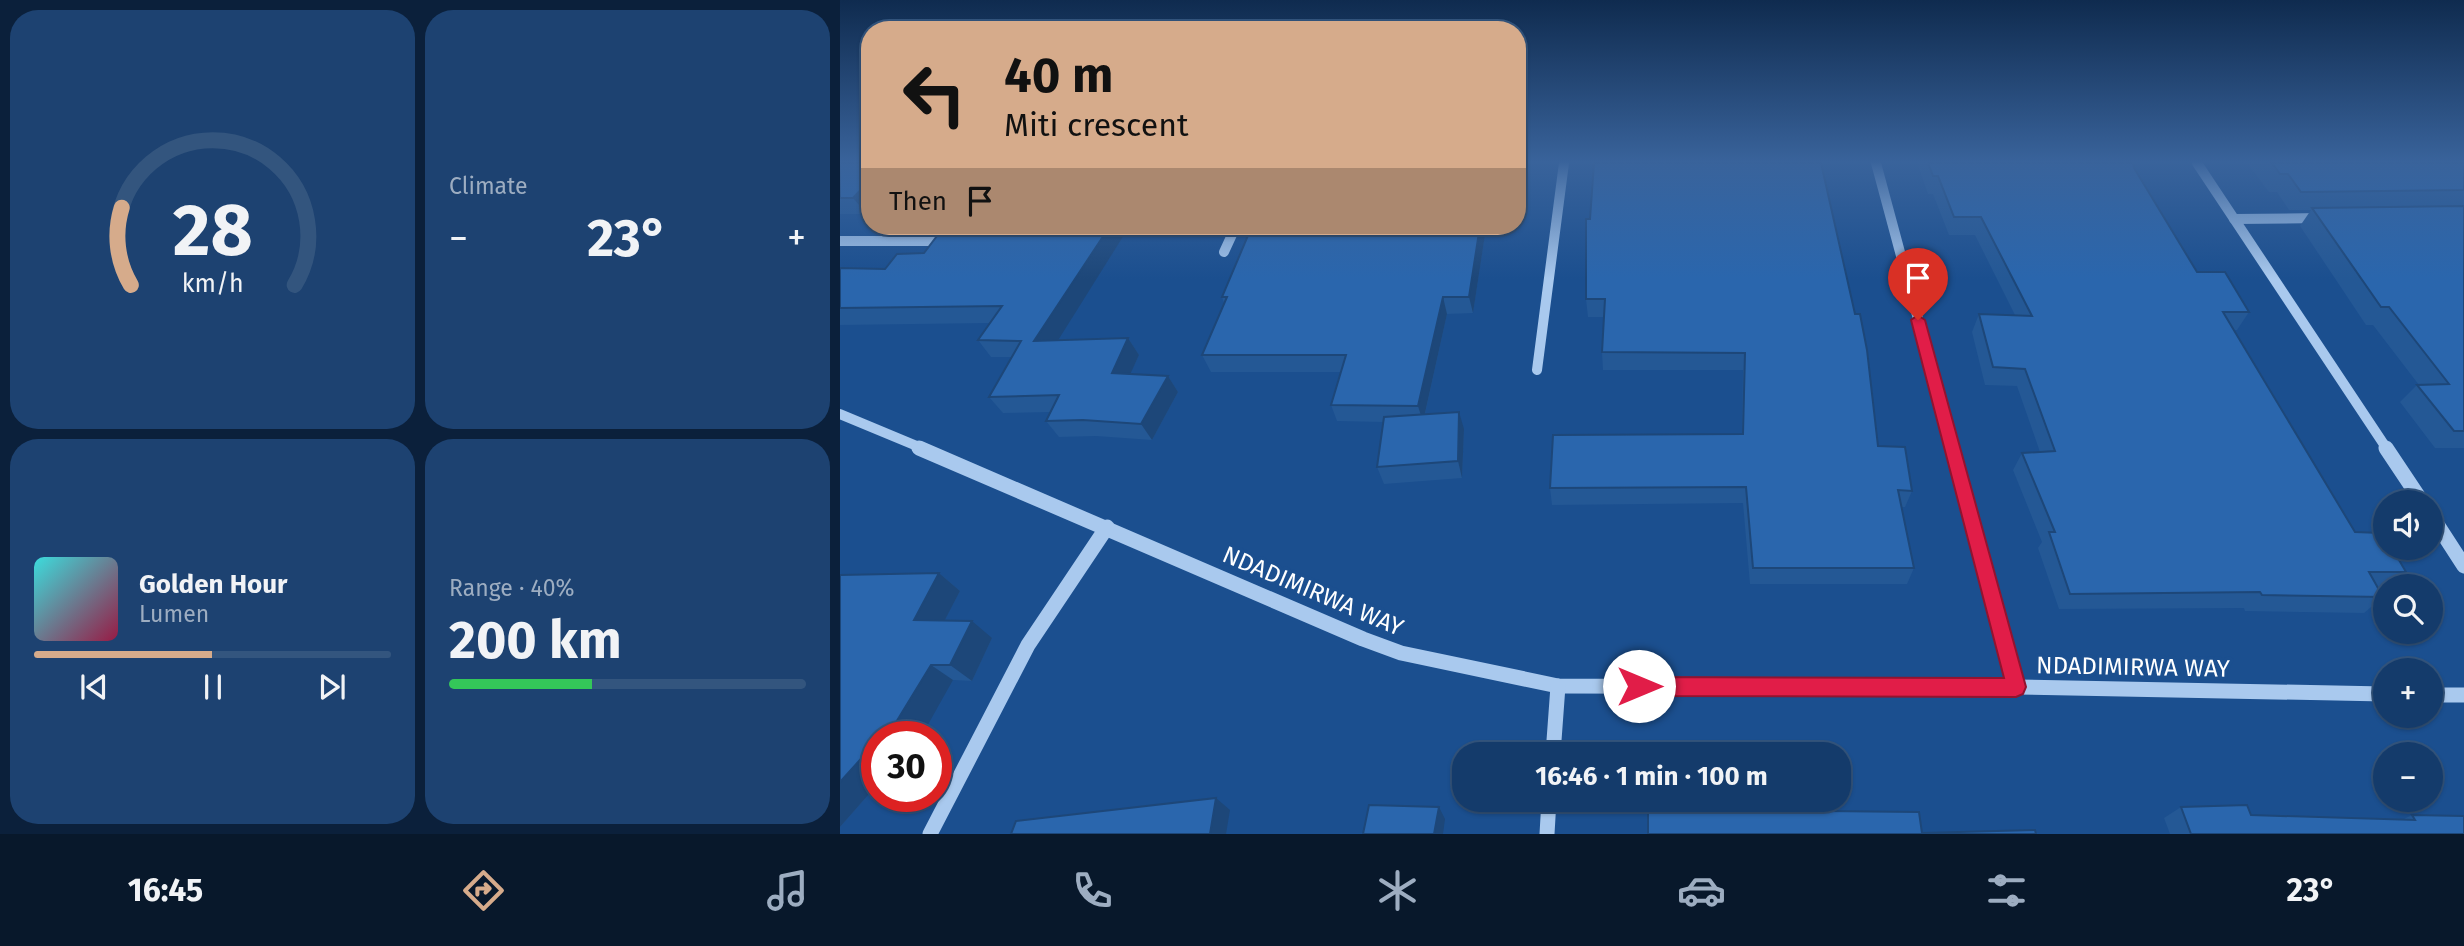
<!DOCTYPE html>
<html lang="en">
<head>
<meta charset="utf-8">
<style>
	body { margin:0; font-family:"Fira Sans",sans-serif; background:#1d4271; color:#f1f3f6; height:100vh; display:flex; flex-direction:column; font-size:26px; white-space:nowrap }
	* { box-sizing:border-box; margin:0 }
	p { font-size:23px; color:#9dadc1 }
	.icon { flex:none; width:38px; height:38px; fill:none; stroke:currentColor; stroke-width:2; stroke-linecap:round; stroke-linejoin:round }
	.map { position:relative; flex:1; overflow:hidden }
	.panel { display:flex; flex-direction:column; gap:10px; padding:10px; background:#0b203b; width:840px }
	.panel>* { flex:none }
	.top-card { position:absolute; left:21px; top:21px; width:665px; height:214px; border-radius:28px; box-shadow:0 2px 5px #0004,0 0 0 2px #33557e; background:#d6ab8b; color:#111; overflow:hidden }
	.controls { position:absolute; left:1533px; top:490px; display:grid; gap:14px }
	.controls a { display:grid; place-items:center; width:70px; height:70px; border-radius:50%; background:#143b6b; box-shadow:0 2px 5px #0004,0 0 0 2px #33557e; font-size:35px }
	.speed { position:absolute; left:21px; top:721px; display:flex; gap:14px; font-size:35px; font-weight:700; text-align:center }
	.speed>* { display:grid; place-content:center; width:91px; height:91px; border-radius:50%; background:#143b6b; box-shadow:0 2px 5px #0004,0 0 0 2px #33557e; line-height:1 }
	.speed .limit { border:10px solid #d22; background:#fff; color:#111 }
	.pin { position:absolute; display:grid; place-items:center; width:60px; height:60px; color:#fff; margin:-72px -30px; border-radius:50% 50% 50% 0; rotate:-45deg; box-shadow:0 0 7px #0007 }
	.pin .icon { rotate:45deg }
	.me { position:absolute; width:77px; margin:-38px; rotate:90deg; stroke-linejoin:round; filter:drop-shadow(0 0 5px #0008) }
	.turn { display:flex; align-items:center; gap:24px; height:147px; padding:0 28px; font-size:32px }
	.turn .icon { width:91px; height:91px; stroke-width:2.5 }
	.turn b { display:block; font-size:49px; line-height:60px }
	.then { display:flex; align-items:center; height:66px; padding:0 28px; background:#0003; gap:14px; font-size:26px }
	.big { font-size:52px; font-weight:700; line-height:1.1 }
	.panel .widget { flex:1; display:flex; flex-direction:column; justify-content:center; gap:10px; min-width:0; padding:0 24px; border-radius:28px; background:#1d4271 }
	.panel .dial { align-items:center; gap:0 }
	.dial svg { height:182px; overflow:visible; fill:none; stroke:#33557e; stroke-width:7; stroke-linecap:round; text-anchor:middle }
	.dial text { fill:#f1f3f6; stroke:none }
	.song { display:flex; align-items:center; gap:21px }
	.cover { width:84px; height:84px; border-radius:10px; background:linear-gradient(135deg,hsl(180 70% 55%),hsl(340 70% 35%)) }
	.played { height:7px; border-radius:4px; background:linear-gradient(90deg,#d6ab8b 50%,#33557e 50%) }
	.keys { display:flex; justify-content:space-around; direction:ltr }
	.heat { display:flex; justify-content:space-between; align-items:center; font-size:38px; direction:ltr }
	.charge { height:10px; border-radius:5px; background:linear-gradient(90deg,#34c759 40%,#33557e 0) }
	.panel .tiles { flex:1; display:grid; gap:10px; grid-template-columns:repeat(2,1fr) }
	.trip { position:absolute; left:612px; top:742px; width:399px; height:70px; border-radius:28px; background:#143b6b; box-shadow:0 2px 5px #0004,0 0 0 2px #33557e; font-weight:700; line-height:70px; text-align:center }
	.dock { display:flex; height:112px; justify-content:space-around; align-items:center; background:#08182b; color:#9dadc1 }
	.dock .icon { width:49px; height:49px }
	.dock .active { color:#d6ab8b }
	.dock b { font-size:32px; color:#f1f3f6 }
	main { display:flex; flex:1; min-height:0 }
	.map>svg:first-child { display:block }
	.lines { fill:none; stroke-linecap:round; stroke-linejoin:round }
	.minor-far1 { stroke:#a9c9ee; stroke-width:10 }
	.minor { stroke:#a9c9ee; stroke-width:15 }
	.wall { fill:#245895 }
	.shaded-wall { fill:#1d4779 }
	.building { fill:#2a66ad; stroke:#1d4779; stroke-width:2 }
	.route { fill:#e11d48; stroke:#92132f; stroke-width:2 }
	.labels { text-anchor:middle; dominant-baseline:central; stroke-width:7; stroke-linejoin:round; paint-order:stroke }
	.street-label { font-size:24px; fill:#fff; stroke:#1b4f8f }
</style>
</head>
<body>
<main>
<section class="panel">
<div class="tiles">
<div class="widget dial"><svg viewBox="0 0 100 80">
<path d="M14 69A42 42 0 1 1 86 69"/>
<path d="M14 69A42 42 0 0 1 10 35" stroke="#d6ab8b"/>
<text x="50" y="56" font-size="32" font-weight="700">28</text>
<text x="50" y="72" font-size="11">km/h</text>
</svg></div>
<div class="widget"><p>Climate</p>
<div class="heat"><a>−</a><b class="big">23°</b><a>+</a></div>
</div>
<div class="widget">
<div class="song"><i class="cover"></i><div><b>Golden Hour</b><p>Lumen</p></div></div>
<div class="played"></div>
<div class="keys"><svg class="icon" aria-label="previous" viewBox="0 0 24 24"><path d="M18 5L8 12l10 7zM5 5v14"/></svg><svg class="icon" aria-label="pause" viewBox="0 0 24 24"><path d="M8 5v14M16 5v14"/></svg><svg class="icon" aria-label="next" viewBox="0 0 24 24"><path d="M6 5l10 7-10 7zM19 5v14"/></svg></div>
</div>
<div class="widget"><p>Range · 40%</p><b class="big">200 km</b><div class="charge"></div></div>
</div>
</section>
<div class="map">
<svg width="1624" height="834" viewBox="0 0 1624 834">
	<rect width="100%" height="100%" fill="#1b4f8f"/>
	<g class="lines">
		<!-- minor-far1 -->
		<g class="minor-far1">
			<polyline points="1036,163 1113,449"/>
			<polyline points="1357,163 1547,449"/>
			<polyline points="1394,219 1481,218"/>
			<polyline points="0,241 108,241"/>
			<polyline points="68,241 80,226"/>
			<polyline points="384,252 396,226"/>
			<polyline points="697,370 724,163"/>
			<polyline points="0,414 84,449"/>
		</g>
		<!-- minor -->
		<g class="minor">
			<polyline points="79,448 523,639 561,653 718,686 1176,687 1545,694"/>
			<polyline points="1112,448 1176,687"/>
			<polyline points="1546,448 1582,502"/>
			<polyline points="1591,515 1624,566"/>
			<polyline points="1591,695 1624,695"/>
			<polyline points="713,754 718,686"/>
			<polyline points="90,834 188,645 267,527"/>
			<polyline points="707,834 709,800"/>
		</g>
	</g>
	<!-- wall -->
	<g class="wall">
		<polygon points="0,163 30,163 30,211 27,214 0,214"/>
		<polygon points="1077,163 1293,163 1294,168 1357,272 1409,312 1397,330 1394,330 1515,532 1566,572 1548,586 1545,586 1545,588 1538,588 1543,597 1524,613 1405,611 1404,608 1219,609 1198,548 1202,542 1173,470 1182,453 1200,452 1177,386 1145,385 1132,332 1139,314 1175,315 1135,235 1109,235 1093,194 1088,194"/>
		<polygon points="1407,163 1624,163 1624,448 1595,448 1560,402 1577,385 1579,385 1533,325 1526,325 1460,226 1471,210 1449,210 1437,192 1429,192"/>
		<polygon points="746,219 1038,446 1072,491 1065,507 1061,507 1074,568 1067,584 910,584 903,503 712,505 710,488 902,434 903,370 763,370 762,352 764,317 748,317 746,299"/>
		<polygon points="119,226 342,226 289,227 217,340 288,338 299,355 290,374 328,376 338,392 312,440 256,436 219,437 206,421 211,412 163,413 149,397 172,357 151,357 138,340 150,323 0,325 0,268 45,269 84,253 121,229"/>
		<polygon points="412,226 659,226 659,228 646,228 633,313 607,314 585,414 624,429 622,478 544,484 537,467 543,422 497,421 491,405 501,372 371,372 362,355 384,303 382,297"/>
		<polygon points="99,573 120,591 104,621 152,638 132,681 113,680 37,737 37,785 0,827 0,575"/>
		<polygon points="1341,807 1411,815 1564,819 1572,815 1624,834 1330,834 1324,818"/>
	</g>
	<!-- shaded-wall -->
	<g class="shaded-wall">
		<polygon points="30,180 30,211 27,214 13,198"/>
		<polygon points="270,226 288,226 289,227 207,358 194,341"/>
		<polygon points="640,226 645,226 646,228 633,313 629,297"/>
		<polygon points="603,297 607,314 583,422 578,406"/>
		<polygon points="288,338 299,355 283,390 272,373"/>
		<polygon points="328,376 338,392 312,440 301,424"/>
		<polygon points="619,412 624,429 622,478 618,461"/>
		<polygon points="99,573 120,591 96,637 74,620"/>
		<polygon points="132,621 152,638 132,681 110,665"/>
		<polygon points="91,665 113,680 81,737 47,737"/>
		<polygon points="28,751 37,756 37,785 0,827 0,782"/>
		<polygon points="376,798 390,810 386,834 370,834"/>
		<polygon points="599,807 605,819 603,834 594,834"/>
	</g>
	<!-- building -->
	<g class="building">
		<polygon points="0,163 30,163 30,180 13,198 0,198"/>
		<polygon points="754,163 981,163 1015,314 1020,314 1027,350 1038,446 1065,447 1072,491 1058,490 1074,568 913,568 906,487 710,488 713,435 903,434 905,353 762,352 765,299 746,299 746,219 750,219"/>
		<polygon points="1088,163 1293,163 1294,168 1357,272 1385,272 1409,312 1383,312 1515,532 1542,533 1545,537 1545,548 1552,548 1566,572 1529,572 1543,597 1422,595 1420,592 1230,594 1209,532 1215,532 1182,453 1215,451 1185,369 1153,367 1139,314 1192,316 1141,217 1114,217 1098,176 1093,176"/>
		<polygon points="1432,163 1624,163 1624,190 1461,192 1448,174 1440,174"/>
		<polygon points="1624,206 1624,431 1614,431 1577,385 1609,384 1549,307 1541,307 1472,208"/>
		<polygon points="121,226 270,226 194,341 288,338 272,373 328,376 301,424 243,420 206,421 219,395 149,397 181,341 138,340 162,306 0,308 0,268 45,269 57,254 84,253 100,232 115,232 121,229"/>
		<polygon points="412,226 640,226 629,297 603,297 578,406 491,405 506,355 362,355 387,297 382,297"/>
		<polygon points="619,412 618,461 537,467 544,417"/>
		<polygon points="99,573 74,620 132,621 110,665 91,665 47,737 37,737 37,751 28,751 0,782 0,575"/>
		<polygon points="376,798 370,834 171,834 176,821"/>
		<polygon points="808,800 983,801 984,811 1079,812 1082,833 1195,830 1196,834 808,834"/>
		<polygon points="529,805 599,807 594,834 523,834"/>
		<polygon points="1407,805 1411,815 1575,820 1572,815 1624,816 1624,834 1351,834 1341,807"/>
	</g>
	<!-- sky -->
	<linearGradient id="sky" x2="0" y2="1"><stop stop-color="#0f2b4f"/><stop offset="0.58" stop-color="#39639b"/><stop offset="1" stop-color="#39639b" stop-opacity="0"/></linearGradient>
	<rect width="1624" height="279" fill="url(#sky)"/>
	<!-- route -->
	<polygon class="route" points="1078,315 1085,320 1186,687 1183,694 1176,697 799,696 791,693 789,686 791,680 799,677 1164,678 1071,320"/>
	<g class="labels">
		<!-- street labels -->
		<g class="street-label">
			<text transform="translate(473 591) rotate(23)">NDADIMIRWA WAY</text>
			<text transform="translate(1293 667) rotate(1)">NDADIMIRWA WAY</text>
		</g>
	</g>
</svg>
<div class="controls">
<a><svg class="icon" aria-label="sound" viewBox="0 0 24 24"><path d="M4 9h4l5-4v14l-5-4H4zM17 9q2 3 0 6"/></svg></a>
<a><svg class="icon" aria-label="search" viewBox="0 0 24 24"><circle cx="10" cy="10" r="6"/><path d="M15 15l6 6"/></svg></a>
<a>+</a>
<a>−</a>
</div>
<div class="speed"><div class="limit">30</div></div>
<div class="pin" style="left:1078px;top:320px;background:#d93025"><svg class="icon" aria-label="arrive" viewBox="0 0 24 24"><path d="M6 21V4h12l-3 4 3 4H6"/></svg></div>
<svg class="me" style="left:799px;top:686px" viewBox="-20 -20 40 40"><circle r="19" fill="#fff"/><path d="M0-13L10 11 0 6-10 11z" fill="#e11d48"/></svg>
<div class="trip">16:46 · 1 min · 100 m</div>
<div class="top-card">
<div class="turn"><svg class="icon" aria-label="left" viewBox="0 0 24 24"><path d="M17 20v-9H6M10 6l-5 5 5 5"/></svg><div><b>40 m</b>Miti crescent</div></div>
<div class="then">Then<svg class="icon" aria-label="arrive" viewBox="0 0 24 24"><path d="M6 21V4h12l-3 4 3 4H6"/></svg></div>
</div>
</div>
</main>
<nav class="dock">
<b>16:45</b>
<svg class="icon active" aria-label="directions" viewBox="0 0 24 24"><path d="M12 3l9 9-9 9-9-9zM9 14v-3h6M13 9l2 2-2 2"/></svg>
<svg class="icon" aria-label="music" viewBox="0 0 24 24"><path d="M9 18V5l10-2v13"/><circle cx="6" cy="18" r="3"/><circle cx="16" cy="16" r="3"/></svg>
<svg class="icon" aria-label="phone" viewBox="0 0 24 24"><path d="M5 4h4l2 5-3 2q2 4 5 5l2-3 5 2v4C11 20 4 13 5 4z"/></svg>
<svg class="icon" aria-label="climate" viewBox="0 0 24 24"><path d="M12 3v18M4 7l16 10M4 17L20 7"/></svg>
<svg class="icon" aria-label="car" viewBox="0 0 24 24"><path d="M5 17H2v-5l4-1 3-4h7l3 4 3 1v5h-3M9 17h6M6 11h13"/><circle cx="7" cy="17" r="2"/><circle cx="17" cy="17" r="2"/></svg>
<svg class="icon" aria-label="filters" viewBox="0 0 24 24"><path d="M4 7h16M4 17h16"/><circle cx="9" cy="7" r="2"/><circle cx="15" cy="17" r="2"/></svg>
<b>23°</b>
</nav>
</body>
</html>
